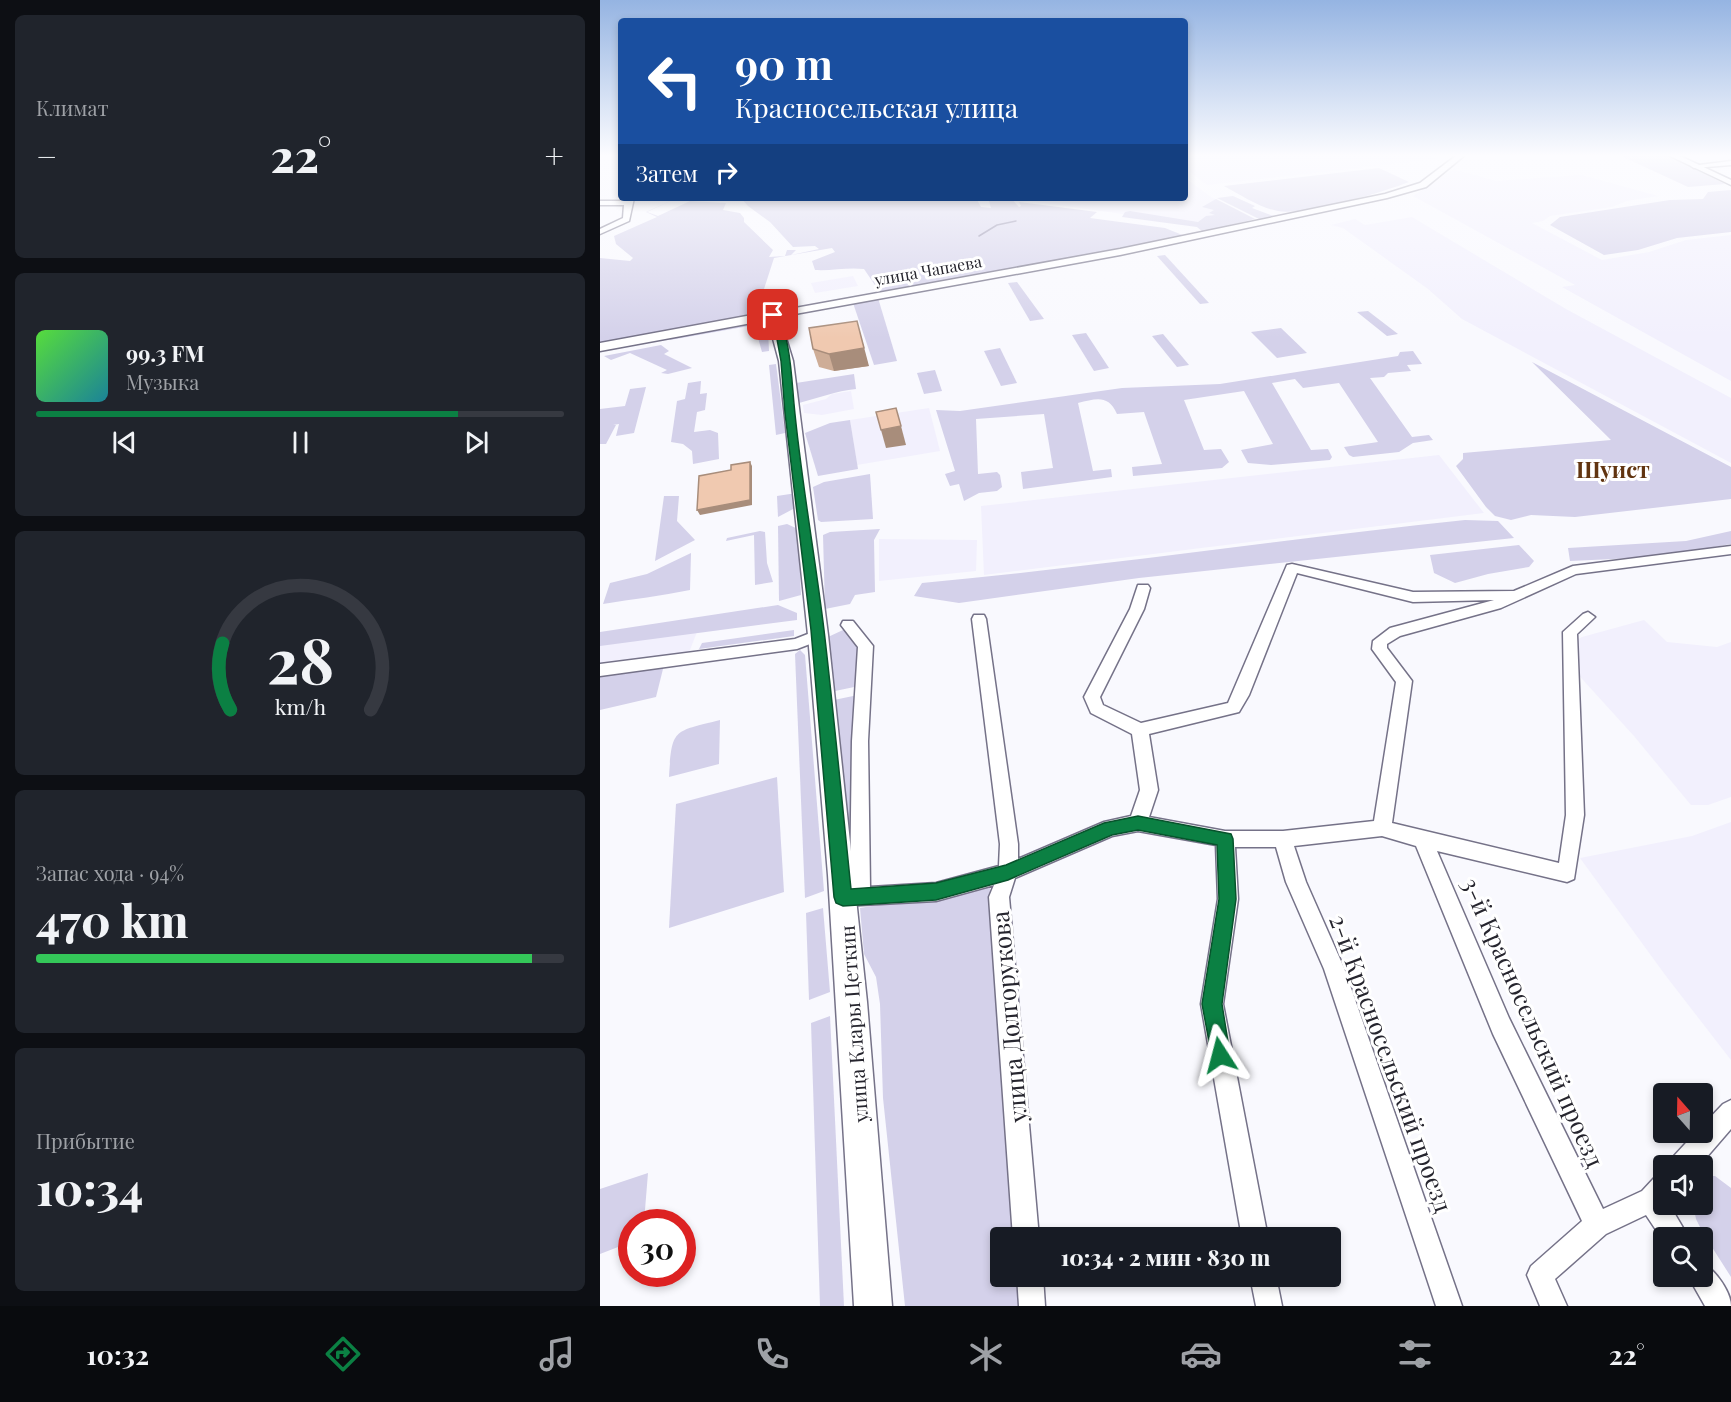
<!DOCTYPE html>
<html lang="ru">
<head>
<meta charset="utf-8">
<style>
	body { margin:0; font-family:"Playfair Display",serif; background:#20242c; color:#f1f3f6; height:100vh; display:flex; flex-direction:column; font-size:22px; white-space:nowrap }
	* { box-sizing:border-box; margin:0 }
	p { font-size:20px; color:#9ea1a6 }
	.icon { flex:none; width:33px; height:33px; fill:none; stroke:currentColor; stroke-width:2; stroke-linecap:round; stroke-linejoin:round }
	.map { position:relative; flex:1; overflow:hidden }
	.sheet { display:flex; flex-direction:column; gap:15px; padding:15px; background:#0d0f14; width:600px }
	.sheet>* { flex:none }
	.hud { position:absolute; left:18px; top:18px; width:570px; height:183px; border-radius:6px; box-shadow:0 3px 9px #0003; background:#1a4fa0; color:#fff; overflow:hidden }
	.needle { width:39px; rotate:340deg }
	.controls { position:absolute; left:1053px; top:1083px; display:grid; gap:12px }
	.controls a { display:grid; place-items:center; width:60px; height:60px; border-radius:6px; background:#171b24; box-shadow:0 3px 9px #0003; font-size:30px }
	.speed { position:absolute; left:18px; top:1209px; display:flex; gap:12px; font-size:30px; font-weight:700; text-align:center }
	.speed>* { display:grid; place-content:center; width:78px; height:78px; border-radius:50%; background:#171b24; box-shadow:0 3px 9px #0003; line-height:1 }
	.speed .limit { border:9px solid #d22; background:#fff; color:#111 }
	.pin { position:absolute; display:grid; place-items:center; width:51px; height:51px; color:#fff; margin:-26px; border-radius:12px; box-shadow:0 3px 9px #0006 }
	.me { position:absolute; width:66px; margin:-33px; rotate:351deg; stroke-linejoin:round; filter:drop-shadow(0 0 4px #0008) }
	.turn { display:flex; align-items:center; gap:21px; height:126px; padding:0 18px; font-size:27px }
	.turn .icon { width:78px; height:78px; stroke-width:2.5 }
	.turn b { display:block; font-size:42px; line-height:51px }
	.then { display:flex; align-items:center; height:57px; padding:0 18px; background:#0003; gap:12px; font-size:22px }
	.big { font-size:45px; font-weight:800; line-height:1.1 }
	.sheet .tile { flex:1; display:flex; flex-direction:column; justify-content:center; gap:9px; min-width:0; padding:0 21px; border-radius:9px; background:#20242c }
	.sheet .dial { align-items:center; gap:0 }
	.dial svg { height:156px; overflow:visible; fill:none; stroke:#363941; stroke-width:7; stroke-linecap:round; text-anchor:middle }
	.dial text { fill:#f1f3f6; stroke:none }
	.song { display:flex; align-items:center; gap:18px }
	.cover { width:72px; height:72px; border-radius:9px; background:linear-gradient(135deg,hsl(110 70% 55%),hsl(190 70% 35%)) }
	.played { height:6px; border-radius:3px; background:linear-gradient(90deg,#0b8043 80%,#363941 80%) }
	.keys { display:flex; justify-content:space-around; direction:ltr }
	.heat { display:flex; justify-content:space-between; align-items:center; font-size:33px; direction:ltr }
	.charge { height:9px; border-radius:4px; background:linear-gradient(90deg,#34c759 94%,#363941 0) }
	.trip { position:absolute; left:390px; top:1227px; width:351px; height:60px; border-radius:6px; background:#171b24; box-shadow:0 3px 9px #0003; font-weight:800; line-height:60px; text-align:center }
	.dock { display:flex; height:96px; justify-content:space-around; align-items:center; background:#090b0e; color:#9ea1a6 }
	.dock .icon { width:42px; height:42px }
	.dock .current { color:#0b8043 }
	.dock b { font-size:27px; color:#f1f3f6 }
	main { display:flex; flex:1; min-height:0 }
	.map>svg:first-child { display:block }
	.built { fill:#f2f0fd }
	.green { fill:#d4d1ea }
	.lines { fill:none; stroke-linecap:round; stroke-linejoin:round }
	.stream { stroke:#8c88a6; stroke-width:1.5 }
	.minor-casing { stroke:#757288; stroke-width:3 }
	.tertiary-casing { stroke:#757288; stroke-width:3 }
	.secondary-casing { stroke:#757288; stroke-width:3 }
	.minor { fill:#fff; fill-rule:evenodd }
	.tertiary { fill:#fff; fill-rule:evenodd }
	.secondary { fill:#fff; fill-rule:evenodd }
	.wall { fill:#cead97 }
	.shaded-wall { fill:#a88d7b }
	.building { fill:#f0c9b0; stroke:#a88d7b; stroke-width:1.5 }
	.route { fill:#0b8043; stroke:#07532c; stroke-width:1.5 }
	.labels { text-anchor:middle; dominant-baseline:central; stroke-width:6; stroke-linejoin:round; paint-order:stroke }
	.far-street-label { font-size:16px; fill:#26252e; stroke:#fff }
	.street-label { font-size:20px; fill:#26252e; stroke:#fff }
	.far-district-label { font-size:22px; font-weight:bold; fill:#613410; stroke:#fff }
	.near-street-label { font-size:24px; fill:#26252e; stroke:#fff }
</style>
</head>
<body>
<main>
<section class="sheet">
<div class="tile"><p>Климат</p>
<div class="heat"><a>−</a><b class="big">22°</b><a>+</a></div>
</div>
<div class="tile">
<div class="song"><i class="cover"></i><div><b>99.3 FM</b><p>Музыка</p></div></div>
<div class="played"></div>
<div class="keys"><svg class="icon" aria-label="previous" viewBox="0 0 24 24"><path d="M18 5L8 12l10 7zM5 5v14"/></svg><svg class="icon" aria-label="pause" viewBox="0 0 24 24"><path d="M8 5v14M16 5v14"/></svg><svg class="icon" aria-label="next" viewBox="0 0 24 24"><path d="M6 5l10 7-10 7zM19 5v14"/></svg></div>
</div>
<div class="tile dial"><svg viewBox="0 0 100 80">
<path d="M14 69A42 42 0 1 1 86 69"/>
<path d="M14 69A42 42 0 0 1 10 35" stroke="#0b8043"/>
<text x="50" y="56" font-size="32" font-weight="700">28</text>
<text x="50" y="72" font-size="11">km/h</text>
</svg></div>
<div class="tile"><p>Запас хода · 94%</p><b class="big">470 km</b><div class="charge"></div></div>
<div class="tile"><p>Прибытие</p><b class="big">10:34</b></div>
</section>
<div class="map">
<svg width="1131" height="1306" viewBox="0 0 1131 1306">
	<rect width="100%" height="100%" fill="#f9f9fe"/>
	<!-- built -->
	<g class="built">
		<polygon points="585,155 830,155 837,159 607,185 585,168"/>
		<polygon points="853,169 896,181 982,175 1058,196 1027,201 1012,207 950,216 943,221 932,223 1002,260 1049,252 1086,240 1131,235 1131,381 962,287 975,285 813,196"/>
		<polygon points="585,178 611,197 639,211 602,225 422,200 585,198"/>
		<polygon points="812,217 966,309 1131,398 1131,463 862,319 828,289 743,228 731,225 755,219 765,225"/>
		<polygon points="253,276 258,286 215,293 211,283"/>
		<polygon points="251,391 254,409 222,415 204,413 203,405 226,399 232,394"/>
		<polygon points="329,408 340,451 257,465 250,420"/>
		<polygon points="839,455 884,513 384,575 381,506"/>
		<polygon points="279,539 377,540 376,571 279,581"/>
		<polygon points="1044,620 1067,642 1117,647 1131,642 1131,797 1108,805 1091,805 1034,736 964,659 965,647 982,637"/>
		<polygon points="100,624 88,655 0,666 0,634"/>
		<polygon points="1131,822 1131,1060 1066,976 980,858 1092,836"/>
	</g>
	<!-- green -->
	<g class="green">
		<polygon points="1019,155 1066,155 1125,184 1088,187"/>
		<path d="M779 168 809 182C783 192 704 216 678 211 660 208 641 195 624 186Z"/>
		<polygon points="1131,190 1131,232 1077,238 1038,250 1004,255 950,225 960,217 1070,200 1103,199 1108,192"/>
		<polygon points="633,196 655,206 652,208 676,217 661,220 617,198"/>
		<path d="M77 198 47 212 58 216 90 201 126 203 123 210 140 213 144 218V222L173 250 169 257 185 256 187 250H196L191 255 219 249 215 246 193 247 170 222 148 206 141 198H376L381 207 391 208 389 201 411 198 419 207 421 206 419 202 497 212 490 218 565 228 585 236 283 292 279 291 264 269C247 267 232 271 215 270L212 261 235 252 232 248 174 258 164 289 163 312 159 314 0 344V258L30 261 33 258 16 244 14 236 57 217 46 212Z"/>
		<polygon points="616,199 655,219 603,232 597,227 522,217 525,212 530,211 598,222 606,216 615,215 609,213 614,210 602,207"/>
		<polygon points="565,255 609,303 600,304 557,256"/>
		<polygon points="417,282 444,319 430,321 408,283"/>
		<polygon points="278,298 297,361 274,365 253,303"/>
		<polygon points="768,311 798,334 787,336 757,312"/>
		<polygon points="155,321 166,326 168,330 169,351 162,352 155,327 149,326 70,340 66,336"/>
		<polygon points="681,328 707,353 677,358 651,332"/>
		<polygon points="486,333 509,368 494,371 472,335"/>
		<polygon points="563,334 589,365 577,367 552,336"/>
		<polygon points="61,345 69,351 64,354 92,368 68,374 61,373 67,370 30,353 11,360 4,356"/>
		<polygon points="400,348 417,383 401,386 384,351"/>
		<path d="M813 351 822 364 807 365 811 371 788 373 784 377 770 378 812 437 829 435 833 440 813 443 799 452 753 457 749 455 744 447 778 442 739 383 703 388 695 379 672 383 711 450 728 449 732 457 730 460 671 465 648 463 641 450 673 444 644 391 584 400 604 450 621 449 629 462 622 468 533 476 532 467 562 464 544 412 517 414C508 394 496 399 478 403L493 471 511 469 512 477 423 489 421 472 453 468 444 414 376 419 378 474 397 472 400 475 402 487 397 491 379 493 364 501 359 484 350 486 345 474 355 471 336 410 360 411 522 388 620 384 798 356 800 352Z"/>
		<polygon points="932,362 1131,467 1131,499 975,517 931,515 911,520 895,516 886,507 856,466 863,459 863,453 1011,440"/>
		<polygon points="176,364 185,433 176,435 169,365"/>
		<polygon points="335,370 342,391 324,394 317,373"/>
		<path d="M254 374 256 389C236 391 218 398 199 403L196 383Z"/>
		<polygon points="101,381 100,394 107,393 105,410 97,412 94,432 110,430 118,433 119,459 93,464 92,451 83,444 71,442 77,401 85,399 88,383"/>
		<polygon points="46,387 34,433 16,436 19,424 13,425 16,425 6,444 0,444 0,409 25,406 30,389"/>
		<polygon points="250,420 258,469 218,476 205,433 230,423"/>
		<polygon points="270,474 273,519 221,522 218,520 213,487 224,482"/>
		<polygon points="190,494 194,494 195,508 178,517 177,496"/>
		<polygon points="64,496 79,496 77,521 95,540 55,561"/>
		<path d="M865 520 898 521 914 538 539 578 359 603 314 596 322 583C504 566 684 539 865 520Z"/>
		<polygon points="187,524 198,529 201,595 179,601 178,526"/>
		<polygon points="280,529 274,540 275,592 255,595 250,604 225,609 223,535 230,532"/>
		<polygon points="160,531 165,532 167,563 173,582 155,585 154,535 126,541 127,538"/>
		<polygon points="1131,531 1131,544 1057,557 970,561 968,548 1086,541"/>
		<polygon points="919,545 934,561 929,567 888,574 855,583 834,573 830,555"/>
		<path d="M91 553 90 590C61 596 33 599 3 604L10 583 47 574Z"/>
		<polygon points="178,605 197,613 197,620 0,646 0,632"/>
		<polygon points="194,630 194,636 99,649 102,643"/>
		<polygon points="243,630 250,633 262,647 259,686 235,691 228,637"/>
		<polygon points="200,650 205,655 224,891 205,898 195,654"/>
		<polygon points="64,665 56,697 0,710 0,674"/>
		<polygon points="258,695 252,856 246,858 229,701"/>
		<path d="M120 720 119 764 69 777C72 728 73 732 120 720Z"/>
		<polygon points="177,777 184,892 69,928 76,804"/>
		<polygon points="390,886 414,1237 400,1238 400,1276 416,1277 418,1306 305,1306 283,1098 280,1004 276,977 264,954 260,908"/>
		<polygon points="223,908 230,992 209,1000 206,913"/>
		<polygon points="230,1016 244,1306 220,1306 211,1023"/>
		<polygon points="48,1173 44,1222 32,1222 31,1242 0,1254 0,1189"/>
		<polygon points="1105,1176 1115,1176 1131,1188 1131,1277 1103,1233 1096,1219 1093,1205 1102,1204 1103,1177"/>
	</g>
	<g class="lines">
		<!-- stream -->
		<polyline class="stream" points="379,236 397,225 416,221"/>
		<defs>
			<g id="minor">
				<polygon points="1131,161 1131,165 1094,168 1091,166"/>
				<polygon points="28,198 34,198 29,221 0,234 0,229 23,218 24,205 0,205 0,201 26,201"/>
				<path d="M1131 546V554L976 574 901 608 800 636 787 644V648L812 681 792 823 959 863 966 815 963 632 983 614 988 612 995 617 977 634 984 815 974 879 967 882 837 851 909 1018 1003 1209 1042 1191 1055 1177 1064 1174V1204H1069L1089 1238H1064V1242L1046 1215 1006 1234 955 1279 967 1306H940L927 1275 931 1266 982 1221 893 1034 816 846 782 836 694 846 706 882 744 968 862 1306H836L724 969 686 882 676 847H635L638 899 623 1004 668 1238H642L601 1004 618 899 616 845 538 831 512 836 415 878 409 897 439 1238H413L389 897 394 885 336 901 243 906 236 903 233 897 236 891 250 888 252 741 258 647 241 625 243 621H253L273 646 268 741 270 887 336 883 399 866 400 844 372 619 374 615H384L386 619 418 844V859L504 822 531 816 540 790 532 734 491 713 484 697 530 609 538 585H548L550 588 544 609 500 697 503 705 541 723 628 703 687 565 692 564 813 592 914 591 973 566ZM697 573 813 602 894 600 790 628 773 641 772 649 796 682 774 821 683 831H625L549 817 558 790 549 734 639 712 649 695Z"/>
				<polygon points="218,630 225,635 223,639 197,649 0,676 0,664 195,639"/>
				<polygon points="1131,1100 1131,1129 1099,1166 1070,1166 1073,1157 1096,1132 1102,1132 1102,1126 1123,1104"/>
				<path d="M1102 1263C1115 1269 1131 1292 1131 1306H1105L1088 1276H1102Z"/>
				<polygon points="417,1276 443,1276 445,1306 419,1306"/>
				<polygon points="650,1276 676,1276 682,1306 656,1306"/>
			</g>
			<g id="tertiary">
				<polygon points="857,155 865,155 826,187 787,198 520,255 173,318 168,315 173,312 520,249 785,194 820,183"/>
				<polygon points="1068,155 1078,155 1131,180 1131,185"/>
			</g>
			<polygon id="secondary" points="173,311 179,315 193,361 228,635 267,1002 292,1306 254,1306 228,875 208,635 179,361 168,320 0,351 0,343"/>
		</defs>
		<!-- minor casing -->
		<use href="#minor" class="minor-casing"/>
		<!-- tertiary casing -->
		<use href="#tertiary" class="tertiary-casing"/>
		<!-- secondary casing -->
		<use href="#secondary" class="secondary-casing"/>
		<!-- minor -->
		<use href="#minor" class="minor"/>
		<!-- tertiary -->
		<use href="#tertiary" class="tertiary"/>
		<!-- secondary -->
		<use href="#secondary" class="secondary"/>
	</g>
	<!-- wall -->
	<polygon class="wall" points="213,349 269,366 234,371 219,367"/>
	<!-- shaded-wall -->
	<g class="shaded-wall">
		<polygon points="257,321 269,366 234,371 229,354"/>
		<polygon points="301,426 306,445 286,448 281,430"/>
		<polygon points="150,462 152,466 152,505 100,515 97,510"/>
	</g>
	<!-- building -->
	<g class="building">
		<polygon points="257,321 264,348 229,354 213,349 209,328"/>
		<polygon points="296,408 301,426 281,430 276,412"/>
		<polygon points="150,462 150,500 97,510 99,476 131,470 131,465"/>
	</g>
	<!-- sky -->
	<linearGradient id="sky" x2="0" y2="1"><stop stop-color="#95b4e2"/><stop offset="0.46" stop-color="#fcfcff"/><stop offset="1" stop-color="#fcfcff" stop-opacity="0"/></linearGradient>
	<rect width="1131" height="338" fill="url(#sky)"/>
	<!-- route -->
	<path class="route" d="M173 313C190 322 192 385 194 404 201 480 215 555 224 630 234 716 242 802 251 889L336 883 406 865 504 823 538 816 631 834 633 839 636 899 622 1004 630 1055 627 1063 620 1066 613 1063 602 1004 619 899 617 845 538 830 512 835 408 880 336 900 243 906 236 903 234 897 211 630 185 413 181 361 175 328 169 315Z"/>
	<g class="labels">
		<!-- far-street labels -->
		<g class="far-street-label">
			<text transform="translate(328 270) rotate(-10)">улица Чапаева</text>
		</g>
		<!-- street labels -->
		<g class="street-label">
			<text transform="translate(253 1024) rotate(-94)">улица Клары Цеткин</text>
		</g>
		<!-- far-district labels -->
		<g class="far-district-label">
			<text x="1013" y="469">Шуист</text>
		</g>
		<!-- near-street labels -->
		<g class="near-street-label">
			<text transform="translate(408 1017) rotate(-95)">улица Долгорукова</text>
			<text transform="translate(934 1022) rotate(66)">3-й Красносельский проезд</text>
			<text transform="translate(792 1063) rotate(70)">2-й Красносельский проезд</text>
		</g>
	</g>
</svg>
<div class="controls">
<a><svg class="needle" viewBox="-14 -14 28 28"><path d="M0-13l5 13h-10z" fill="#e53935"/><path d="M0 13l5-13h-10z" fill="#9ea1a6"/></svg></a>
<a><svg class="icon" aria-label="sound" viewBox="0 0 24 24"><path d="M4 9h4l5-4v14l-5-4H4zM17 9q2 3 0 6"/></svg></a>
<a><svg class="icon" aria-label="search" viewBox="0 0 24 24"><circle cx="10" cy="10" r="6"/><path d="M15 15l6 6"/></svg></a>
</div>
<div class="speed"><div class="limit">30</div></div>
<div class="pin" style="left:173px;top:315px;background:#d93025"><svg class="icon" aria-label="arrive" viewBox="0 0 24 24"><path d="M6 21V4h12l-3 4 3 4H6"/></svg></div>
<svg class="me" style="left:620px;top:1055px" viewBox="-20 -20 40 40"><path d="M0-17L14 15 0 8-14 15z" fill="#0b8043" stroke="#fff" stroke-width="4"/></svg>
<div class="trip">10:34 · 2 мин · 830 m</div>
<div class="hud">
<div class="turn"><svg class="icon" aria-label="left" viewBox="0 0 24 24"><path d="M17 20v-9H6M10 6l-5 5 5 5"/></svg><div><b>90 m</b>Красносельская улица</div></div>
<div class="then">Затем<svg class="icon" aria-label="right" viewBox="0 0 24 24"><path d="M7 20v-9h11M14 6l5 5-5 5"/></svg></div>
</div>
</div>
</main>
<nav class="dock">
<b>10:32</b>
<svg class="icon current" aria-label="directions" viewBox="0 0 24 24"><path d="M12 3l9 9-9 9-9-9zM9 14v-3h6M13 9l2 2-2 2"/></svg>
<svg class="icon" aria-label="music" viewBox="0 0 24 24"><path d="M9 18V5l10-2v13"/><circle cx="6" cy="18" r="3"/><circle cx="16" cy="16" r="3"/></svg>
<svg class="icon" aria-label="phone" viewBox="0 0 24 24"><path d="M5 4h4l2 5-3 2q2 4 5 5l2-3 5 2v4C11 20 4 13 5 4z"/></svg>
<svg class="icon" aria-label="climate" viewBox="0 0 24 24"><path d="M12 3v18M4 7l16 10M4 17L20 7"/></svg>
<svg class="icon" aria-label="car" viewBox="0 0 24 24"><path d="M5 17H2v-5l4-1 3-4h7l3 4 3 1v5h-3M9 17h6M6 11h13"/><circle cx="7" cy="17" r="2"/><circle cx="17" cy="17" r="2"/></svg>
<svg class="icon" aria-label="filters" viewBox="0 0 24 24"><path d="M4 7h16M4 17h16"/><circle cx="9" cy="7" r="2"/><circle cx="15" cy="17" r="2"/></svg>
<b>22°</b>
</nav>
</body>
</html>
